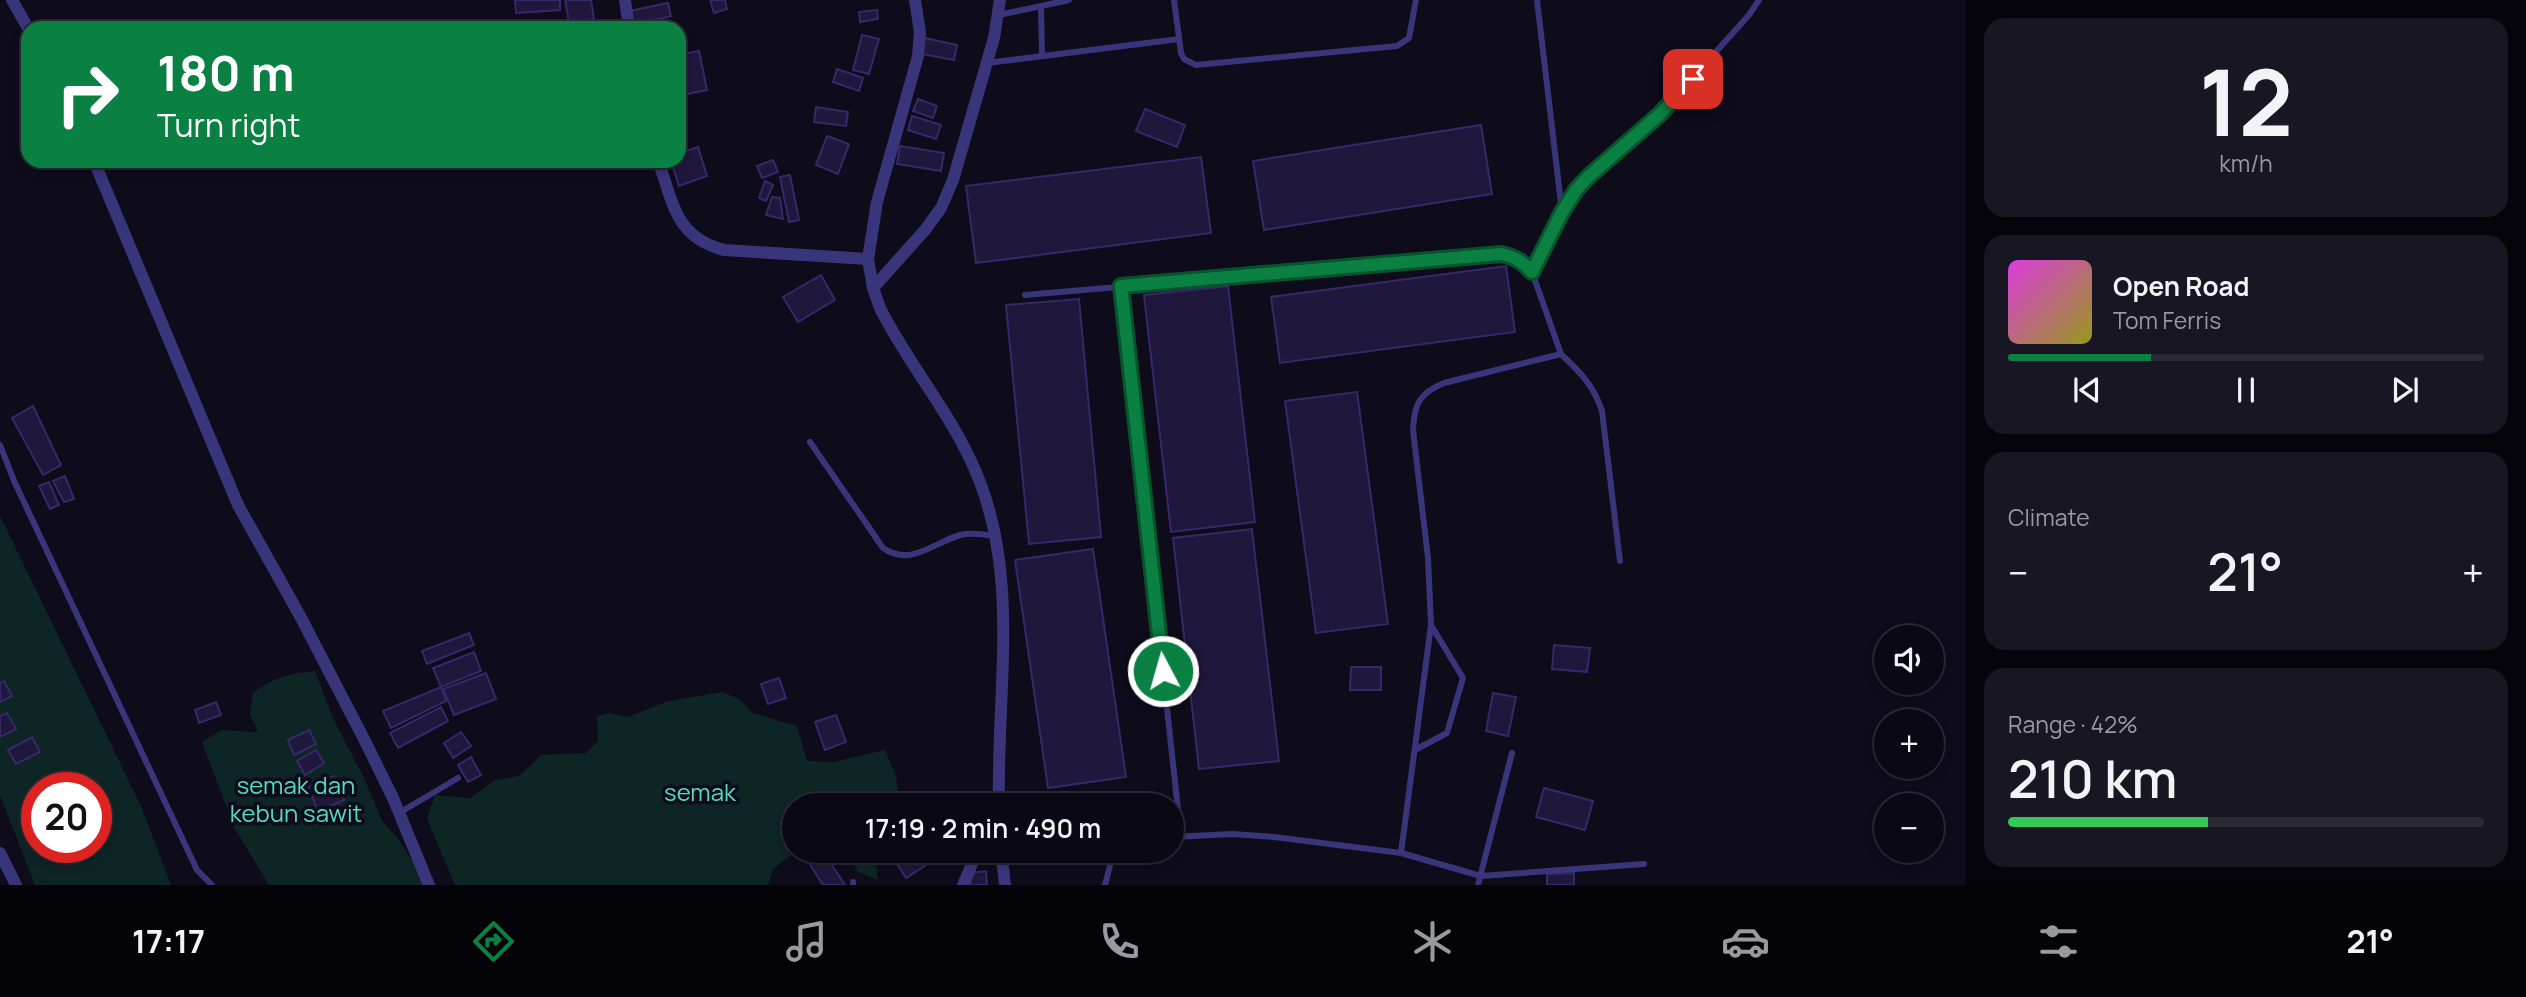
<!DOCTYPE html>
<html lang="en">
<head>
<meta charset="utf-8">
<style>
	body { margin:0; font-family:Manrope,sans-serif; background:#181622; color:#f1f3f6; height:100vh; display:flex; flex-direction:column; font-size:26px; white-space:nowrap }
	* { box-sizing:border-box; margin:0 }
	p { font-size:23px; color:#999aa0 }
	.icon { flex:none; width:38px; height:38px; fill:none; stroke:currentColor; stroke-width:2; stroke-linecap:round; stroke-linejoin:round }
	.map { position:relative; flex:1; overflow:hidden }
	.side { display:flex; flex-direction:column; gap:18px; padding:18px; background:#06040b; width:560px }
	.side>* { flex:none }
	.top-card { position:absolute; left:21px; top:21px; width:665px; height:147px; border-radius:21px; box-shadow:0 4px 10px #0003,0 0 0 2px #2a2934; background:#0b8043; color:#fff; overflow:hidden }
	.controls { position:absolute; left:1874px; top:625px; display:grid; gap:14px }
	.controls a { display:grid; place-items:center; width:70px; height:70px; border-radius:50%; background:#0a0814; box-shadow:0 4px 10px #0003,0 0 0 2px #2a2934; font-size:35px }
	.speed { position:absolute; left:21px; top:772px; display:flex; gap:14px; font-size:35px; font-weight:700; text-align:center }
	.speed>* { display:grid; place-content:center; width:91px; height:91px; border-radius:50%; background:#0a0814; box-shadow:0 4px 10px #0003,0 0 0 2px #2a2934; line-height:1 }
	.speed .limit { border:10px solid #d22; background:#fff; color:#111 }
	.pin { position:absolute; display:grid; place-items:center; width:60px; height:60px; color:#fff; margin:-30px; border-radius:14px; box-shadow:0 4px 10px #0006 }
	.me { position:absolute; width:77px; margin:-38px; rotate:354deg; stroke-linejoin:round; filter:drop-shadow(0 0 5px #0008) }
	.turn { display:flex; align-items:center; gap:24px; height:147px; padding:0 21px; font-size:32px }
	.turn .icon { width:91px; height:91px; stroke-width:2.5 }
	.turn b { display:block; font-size:49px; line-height:60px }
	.big { font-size:52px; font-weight:600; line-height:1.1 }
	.side .widget { flex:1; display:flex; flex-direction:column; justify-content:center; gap:10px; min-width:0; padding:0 24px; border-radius:21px; background:#181622 }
	.side .dial { align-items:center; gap:0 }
	.dial b { font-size:91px; line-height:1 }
	.song { display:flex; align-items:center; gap:21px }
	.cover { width:84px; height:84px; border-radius:10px; background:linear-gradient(135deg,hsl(300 70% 55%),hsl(60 70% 35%)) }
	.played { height:7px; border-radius:4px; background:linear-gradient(90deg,#0b8043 30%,#2a2934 30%) }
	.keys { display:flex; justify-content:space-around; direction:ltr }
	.heat { display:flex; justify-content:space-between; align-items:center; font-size:38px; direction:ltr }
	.charge { height:10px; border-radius:5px; background:linear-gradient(90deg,#34c759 42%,#2a2934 0) }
	.trip { position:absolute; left:782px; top:793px; width:402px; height:70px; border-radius:35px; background:#0a0814; box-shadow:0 4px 10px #0003,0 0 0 2px #2a2934; font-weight:600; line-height:70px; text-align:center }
	.tab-bar { display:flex; height:112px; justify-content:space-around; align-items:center; background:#040308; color:#999aa0 }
	.tab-bar .icon { width:49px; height:49px }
	.tab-bar .selected { color:#0b8043 }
	.tab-bar b { font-size:32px; color:#f1f3f6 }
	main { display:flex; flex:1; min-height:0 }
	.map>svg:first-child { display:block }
	.green { fill:#0e2525; fill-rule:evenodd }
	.building { fill:#1f173c; stroke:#362969; stroke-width:2 }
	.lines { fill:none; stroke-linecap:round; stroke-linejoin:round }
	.lane { stroke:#39357b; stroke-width:6 }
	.street { stroke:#39357b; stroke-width:12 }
	.route-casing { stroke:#07532c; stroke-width:18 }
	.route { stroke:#0b8043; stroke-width:12 }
	.labels { text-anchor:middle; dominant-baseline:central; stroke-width:7; stroke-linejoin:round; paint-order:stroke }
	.park-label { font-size:24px; fill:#52debe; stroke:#0e0b1b }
</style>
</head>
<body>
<main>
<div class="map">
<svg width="1966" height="885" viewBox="0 0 1966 885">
	<rect width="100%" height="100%" fill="#0e0b1b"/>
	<!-- green -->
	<g class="green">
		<path d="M0 516 141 806 171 885H35L0 795ZM37 788H96V847H37Z"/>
		<path d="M315 671 333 718 365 780 382 821 395 835 429 885H269L234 827 202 742 221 730 258 732 250 714 253 693C272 678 291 673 315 671Z"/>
		<polygon points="722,692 739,699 753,713 797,726 807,761 833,762 885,750 896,776 898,790 867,805 794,805 796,851 773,869 768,885 455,885 427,819 435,795 470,798 495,780 519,776 541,755 586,753 598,741 597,716 609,713 628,717 668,701"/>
		<polygon points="846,851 871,851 876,860 878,880 858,872"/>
	</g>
	<!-- building -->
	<g class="building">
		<polygon points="515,0 560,0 560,10 516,13"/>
		<polygon points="565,0 591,0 594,19 569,22"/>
		<polygon points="710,0 725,0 727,9 714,13"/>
		<polygon points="668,3 671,16 633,25 629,11"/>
		<polygon points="877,10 878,19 860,22 859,12"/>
		<polygon points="862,35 879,39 869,74 853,70"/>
		<polygon points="925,38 957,45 954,60 922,54"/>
		<polygon points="699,51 707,90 683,95 679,77 679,55"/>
		<polygon points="837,69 863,78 859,91 833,82"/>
		<polygon points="918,99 937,106 933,118 913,111"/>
		<polygon points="816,107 848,112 846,126 814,122"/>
		<polygon points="1145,109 1185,125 1177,147 1136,131"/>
		<polygon points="912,116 941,125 936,139 908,130"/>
		<polygon points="1481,125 1492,194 1264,230 1253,161"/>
		<polygon points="827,136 849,144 838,174 816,165"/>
		<polygon points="900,146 944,153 941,171 897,164"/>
		<polygon points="698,147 707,176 679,186 671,161 679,161 679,153"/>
		<polygon points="1201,157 1211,233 976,263 966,186"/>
		<polygon points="773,160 778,172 762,178 757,166"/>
		<polygon points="575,161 631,161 631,164 575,167"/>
		<polygon points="790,175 799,220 789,222 780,177"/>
		<polygon points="765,181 773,185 766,201 759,198"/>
		<polygon points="772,197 780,198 783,219 766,215"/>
		<polygon points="1506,266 1515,332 1280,363 1271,297"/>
		<polygon points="821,275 835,300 798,322 783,297"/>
		<polygon points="1228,286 1255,522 1171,532 1144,295"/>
		<polygon points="1079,299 1101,537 1029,544 1006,305"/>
		<polygon points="1357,392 1388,624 1316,633 1285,401"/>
		<polygon points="33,406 61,465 43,475 12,418"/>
		<polygon points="65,476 74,499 64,502 53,481"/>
		<polygon points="49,482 59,505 50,509 39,486"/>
		<polygon points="1252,529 1279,761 1199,769 1173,538"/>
		<polygon points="1093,549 1126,777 1048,788 1015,560"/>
		<polygon points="469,633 474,645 427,664 422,651"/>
		<polygon points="1554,645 1590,648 1587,672 1552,669"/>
		<polygon points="474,652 481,671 441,687 433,668"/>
		<polygon points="1351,667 1381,667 1381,690 1350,690"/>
		<polygon points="486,673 496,699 454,715 443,689"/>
		<polygon points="779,678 786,698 768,704 761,684"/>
		<polygon points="4,681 12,696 0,702 0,683"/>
		<polygon points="441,687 446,701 391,728 383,711"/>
		<polygon points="1493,693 1516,697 1508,736 1486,731"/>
		<polygon points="216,702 221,715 199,723 195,710"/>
		<polygon points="441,707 448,721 398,748 390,733"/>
		<polygon points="7,713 16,729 0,737 0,716"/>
		<polygon points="836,715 846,742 825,750 815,722"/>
		<polygon points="309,730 316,744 294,755 288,740"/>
		<polygon points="461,732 471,746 453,758 444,743"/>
		<polygon points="32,737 40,752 16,764 8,750"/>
		<polygon points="316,750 324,763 305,775 297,761"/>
		<polygon points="471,757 481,775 468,782 458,765"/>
		<polygon points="334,776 344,800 318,811 308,787"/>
		<polygon points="1544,788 1593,801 1585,830 1536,817"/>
		<polygon points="811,850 822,850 845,885 823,885 804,855"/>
		<polygon points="888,850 916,850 926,865 906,878"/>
		<polygon points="986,871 987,885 971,885 969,873"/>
		<polygon points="1574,873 1574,885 1547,885 1547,874"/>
	</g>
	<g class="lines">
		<!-- lane -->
		<g class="lane">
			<polyline points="1174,0 1181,53 1184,59 1196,65 1397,46 1409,38 1416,0"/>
			<polyline points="1537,0 1562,212"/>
			<polyline points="1041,6 1042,56"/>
			<polyline points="999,15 1069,0"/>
			<polyline points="987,63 1179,39"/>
			<polyline points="1532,272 1562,212 1576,190 1588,177 1660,114 1749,15 1759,0"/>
			<polyline points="1121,286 1181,837"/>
			<path d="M1025 295 1501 254C1515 257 1522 261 1532 272L1561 354"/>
			<path d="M810 442 883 548C911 567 933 543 960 535 971 532 983 534 994 536"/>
			<polyline points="0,445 15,483 197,870 212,885"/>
			<polyline points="1415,750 1447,733 1463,678 1431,625"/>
			<polyline points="399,813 458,778"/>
			<polyline points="1172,837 1232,834 1274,837 1401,853 1481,876 1644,864"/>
			<path d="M1401 853 1431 625 1428 558 1413 430C1414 403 1420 393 1444 383L1561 354C1580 372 1594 386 1602 411L1620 561"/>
			<polyline points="853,882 853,885"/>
			<polyline points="1105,885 1114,850"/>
			<polyline points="1478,885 1512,753"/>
		</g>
		<!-- street -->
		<g class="street">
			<polyline points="12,0 28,28"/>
			<polyline points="625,0 629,28"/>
			<polyline points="94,161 238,505 299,614 364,739 393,798 429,885"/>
			<path d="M658 161C674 204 675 237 724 250L868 259 873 288 880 308C906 360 945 406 970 459 1023 568 996 689 999 805"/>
			<polyline points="868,259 877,202 918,56 920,32 915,0"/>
			<polyline points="873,288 925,230 941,208 953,180 994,38 1000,0"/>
			<polyline points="1001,850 1005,885"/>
			<polyline points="0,853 16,885"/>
			<polyline points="963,885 978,850"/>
		</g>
	</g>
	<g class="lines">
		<defs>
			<path id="route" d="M1163 671 1121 286 1501 254C1515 257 1522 261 1532 272L1562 212 1576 190 1588 177 1660 114 1693 79"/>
		</defs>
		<!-- route casing -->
		<use href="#route" class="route-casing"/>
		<!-- route -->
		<use href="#route" class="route"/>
	</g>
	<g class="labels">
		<!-- park labels -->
		<g class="park-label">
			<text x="296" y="784">semak dan<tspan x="296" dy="28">kebun sawit</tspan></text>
			<text x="700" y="791">semak</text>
		</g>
	</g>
</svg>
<div class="controls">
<a><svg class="icon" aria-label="sound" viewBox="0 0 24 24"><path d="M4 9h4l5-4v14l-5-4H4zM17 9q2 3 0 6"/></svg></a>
<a>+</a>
<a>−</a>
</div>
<div class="speed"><div class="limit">20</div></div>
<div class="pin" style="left:1693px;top:79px;background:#d93025"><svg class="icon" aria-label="arrive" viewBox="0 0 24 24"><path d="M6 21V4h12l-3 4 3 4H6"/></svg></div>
<svg class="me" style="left:1163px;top:671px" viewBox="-20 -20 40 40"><circle r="17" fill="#0b8043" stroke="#fff" stroke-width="3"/><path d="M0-11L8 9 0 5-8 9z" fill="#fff"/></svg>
<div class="trip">17:19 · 2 min · 490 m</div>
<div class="top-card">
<div class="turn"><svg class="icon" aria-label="right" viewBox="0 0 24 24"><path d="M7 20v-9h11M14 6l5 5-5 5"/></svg><div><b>180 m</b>Turn right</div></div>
</div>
</div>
<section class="side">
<div class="widget dial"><b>12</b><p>km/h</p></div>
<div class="widget">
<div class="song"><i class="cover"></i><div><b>Open Road</b><p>Tom Ferris</p></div></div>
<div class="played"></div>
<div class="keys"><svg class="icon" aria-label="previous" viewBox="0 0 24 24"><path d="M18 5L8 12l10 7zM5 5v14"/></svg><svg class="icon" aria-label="pause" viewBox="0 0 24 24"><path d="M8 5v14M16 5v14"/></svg><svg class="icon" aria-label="next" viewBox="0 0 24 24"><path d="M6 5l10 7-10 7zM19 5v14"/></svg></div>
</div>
<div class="widget"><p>Climate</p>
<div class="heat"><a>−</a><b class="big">21°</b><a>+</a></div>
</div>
<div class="widget"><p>Range · 42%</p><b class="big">210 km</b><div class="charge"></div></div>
</section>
</main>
<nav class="tab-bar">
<b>17:17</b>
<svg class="icon selected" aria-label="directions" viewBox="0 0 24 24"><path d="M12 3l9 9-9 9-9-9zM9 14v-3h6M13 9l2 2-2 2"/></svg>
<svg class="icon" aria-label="music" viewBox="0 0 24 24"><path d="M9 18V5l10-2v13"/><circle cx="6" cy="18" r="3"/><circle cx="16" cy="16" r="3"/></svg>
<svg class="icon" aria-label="phone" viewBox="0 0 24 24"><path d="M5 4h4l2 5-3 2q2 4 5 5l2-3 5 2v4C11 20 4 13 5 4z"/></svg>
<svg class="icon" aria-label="climate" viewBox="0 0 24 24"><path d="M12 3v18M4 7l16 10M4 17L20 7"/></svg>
<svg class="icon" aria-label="car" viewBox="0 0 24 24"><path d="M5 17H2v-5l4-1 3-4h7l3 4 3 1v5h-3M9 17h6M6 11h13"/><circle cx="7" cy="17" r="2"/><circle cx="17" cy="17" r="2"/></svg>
<svg class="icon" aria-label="filters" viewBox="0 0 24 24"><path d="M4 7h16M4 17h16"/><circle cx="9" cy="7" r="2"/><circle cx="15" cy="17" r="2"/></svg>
<b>21°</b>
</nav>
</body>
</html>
